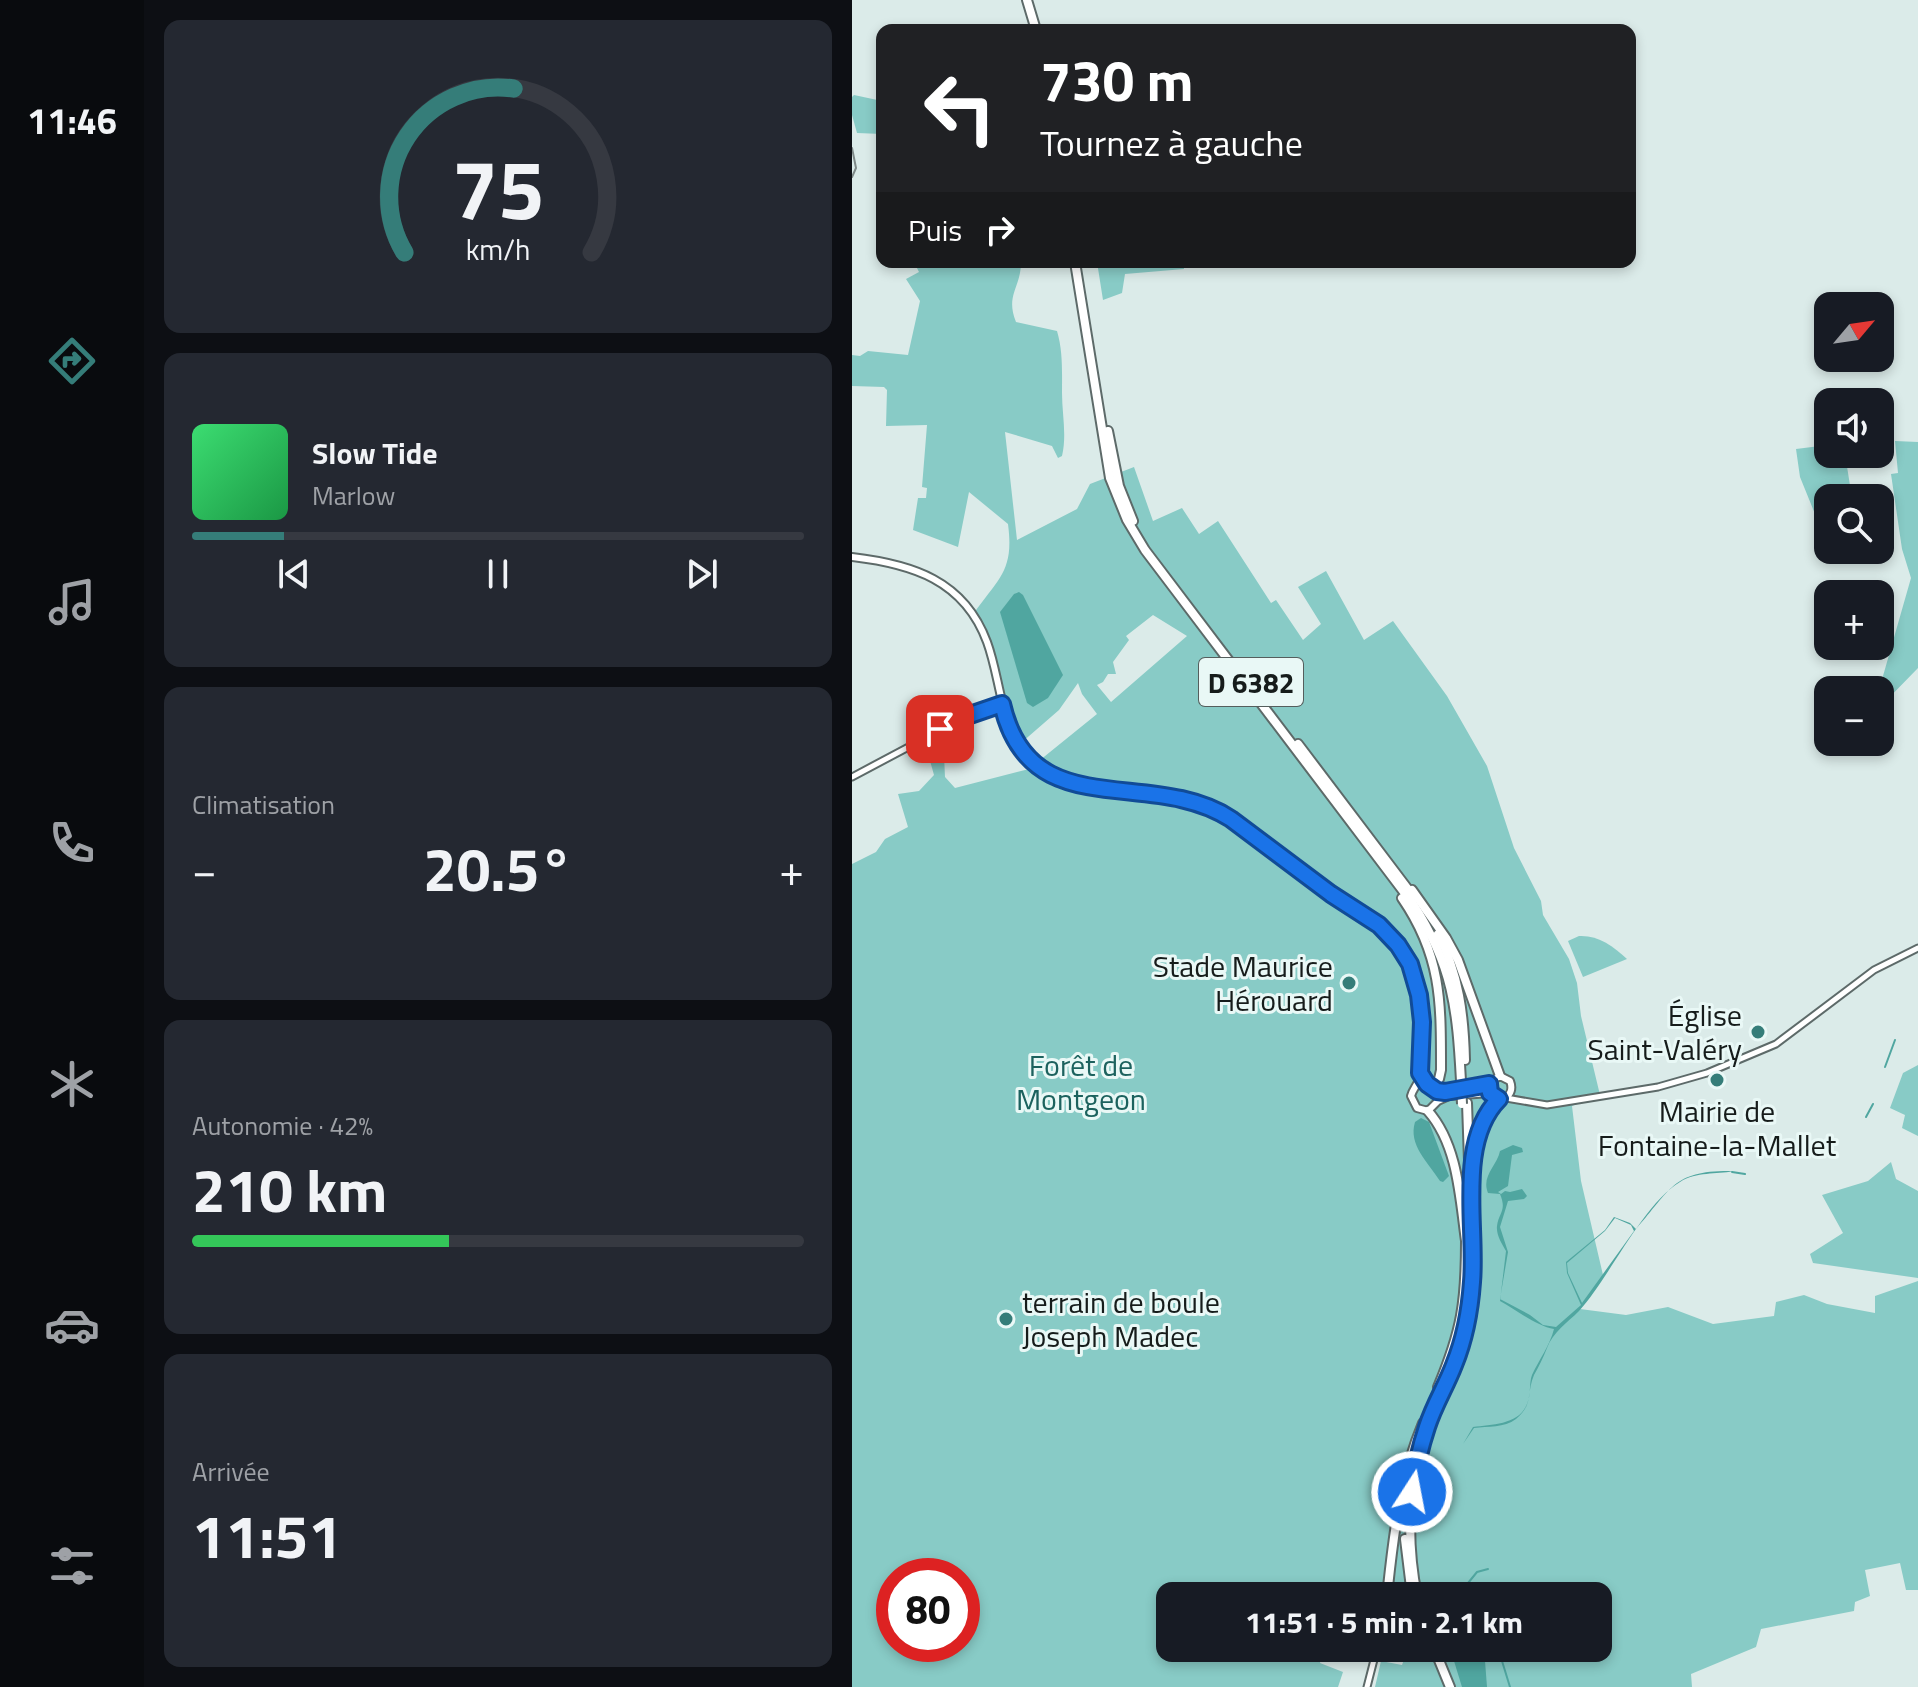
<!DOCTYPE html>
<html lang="fr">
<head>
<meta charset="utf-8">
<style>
	body { margin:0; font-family:"Titillium Web",sans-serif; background:#242831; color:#f1f3f6; height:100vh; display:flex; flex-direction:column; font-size:30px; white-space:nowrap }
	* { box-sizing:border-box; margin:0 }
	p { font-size:26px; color:#9ea1a6 }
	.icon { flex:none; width:44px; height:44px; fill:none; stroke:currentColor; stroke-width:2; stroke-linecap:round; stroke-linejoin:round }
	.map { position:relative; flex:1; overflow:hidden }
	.sheet { display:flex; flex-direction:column; gap:20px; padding:20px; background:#0d0f14; width:708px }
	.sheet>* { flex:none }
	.banner { position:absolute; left:24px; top:24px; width:760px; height:244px; border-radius:16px; box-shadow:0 4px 12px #0003; background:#202124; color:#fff; overflow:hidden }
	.needle { width:52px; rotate:61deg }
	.controls { position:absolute; left:962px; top:292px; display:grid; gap:16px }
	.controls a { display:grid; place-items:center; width:80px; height:80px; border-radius:16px; background:#171b24; box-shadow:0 4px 12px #0003; font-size:40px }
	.speed { position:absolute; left:24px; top:1558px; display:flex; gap:16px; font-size:40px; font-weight:700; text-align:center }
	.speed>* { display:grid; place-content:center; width:104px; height:104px; border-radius:50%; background:#171b24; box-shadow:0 4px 12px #0003; line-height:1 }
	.speed .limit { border:12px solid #d22; background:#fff; color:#111 }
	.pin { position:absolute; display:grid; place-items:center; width:68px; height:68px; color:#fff; margin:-34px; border-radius:16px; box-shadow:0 4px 12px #0006 }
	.me { position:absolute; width:88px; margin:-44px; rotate:11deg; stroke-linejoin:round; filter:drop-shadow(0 0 6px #0008) }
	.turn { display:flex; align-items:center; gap:28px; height:168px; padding:0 32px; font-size:36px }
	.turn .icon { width:104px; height:104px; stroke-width:2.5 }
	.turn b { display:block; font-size:56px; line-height:68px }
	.then { display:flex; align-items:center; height:76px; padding:0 32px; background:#0003; gap:16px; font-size:30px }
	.big { font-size:60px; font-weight:700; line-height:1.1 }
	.sheet .card { flex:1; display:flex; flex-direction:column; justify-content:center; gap:12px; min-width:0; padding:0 28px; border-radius:16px; background:#242831 }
	.sheet .dial { align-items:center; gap:0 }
	.dial svg { height:208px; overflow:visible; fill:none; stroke:#363941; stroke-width:7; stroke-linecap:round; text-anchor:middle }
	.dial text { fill:#f1f3f6; stroke:none }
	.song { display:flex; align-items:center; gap:24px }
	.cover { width:96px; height:96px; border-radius:12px; background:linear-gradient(135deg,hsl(140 70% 55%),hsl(140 70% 35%)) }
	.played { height:8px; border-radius:4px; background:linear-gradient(90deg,#357d79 15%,#363941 15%) }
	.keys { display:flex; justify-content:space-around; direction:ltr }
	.heat { display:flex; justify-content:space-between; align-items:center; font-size:44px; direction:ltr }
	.charge { height:12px; border-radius:6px; background:linear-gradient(90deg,#34c759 42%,#363941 0) }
	.trip { position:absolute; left:304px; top:1582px; width:456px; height:80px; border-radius:16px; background:#171b24; box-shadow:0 4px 12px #0003; font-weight:700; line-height:80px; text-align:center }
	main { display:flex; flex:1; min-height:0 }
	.dock { display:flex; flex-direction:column; width:144px; justify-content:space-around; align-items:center; background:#090b0e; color:#9ea1a6 }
	.dock .icon { width:56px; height:56px }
	.dock .on { color:#357d79 }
	.dock b { font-size:36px; color:#f1f3f6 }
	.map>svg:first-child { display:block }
	.green { fill:#88cbc6; fill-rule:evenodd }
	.water { fill:#50a6a0; fill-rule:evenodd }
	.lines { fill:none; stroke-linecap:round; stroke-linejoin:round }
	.stream { stroke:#50a6a0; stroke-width:2 }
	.tertiary-casing { stroke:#5d6a69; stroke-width:9 }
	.secondary-casing { stroke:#5d6a69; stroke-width:10 }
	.trunk-casing { stroke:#5d6a69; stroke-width:12 }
	.tertiary { stroke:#fff; stroke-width:5 }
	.secondary { stroke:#fff; stroke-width:6 }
	.trunk { stroke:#fff; stroke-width:8 }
	.tram { stroke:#7e8988; stroke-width:2 }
	.trunk-bridge-casing { stroke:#5d6a69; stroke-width:12; stroke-linecap:butt }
	.trunk-bridge { stroke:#fff; stroke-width:8 }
	.route-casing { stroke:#114b97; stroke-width:20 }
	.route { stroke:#1a73e8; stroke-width:14 }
	.poi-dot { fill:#357d79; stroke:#e9f8f6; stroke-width:3 }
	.labels { text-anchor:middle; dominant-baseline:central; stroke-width:6; stroke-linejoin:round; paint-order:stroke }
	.shield { fill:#e9f8f6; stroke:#555e5d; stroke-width:2 }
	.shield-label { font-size:28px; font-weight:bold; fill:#161c1b }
	.poi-label { font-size:30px; fill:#161c1b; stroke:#e9f8f6; text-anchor:end }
	.park-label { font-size:30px; fill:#1c625e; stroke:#e9f8f6 }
</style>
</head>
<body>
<main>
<nav class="dock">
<b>11:46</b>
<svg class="icon on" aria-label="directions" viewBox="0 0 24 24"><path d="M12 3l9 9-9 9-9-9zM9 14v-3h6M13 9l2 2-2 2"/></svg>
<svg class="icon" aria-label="music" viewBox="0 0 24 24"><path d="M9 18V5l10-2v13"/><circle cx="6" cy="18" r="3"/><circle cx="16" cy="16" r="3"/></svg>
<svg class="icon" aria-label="phone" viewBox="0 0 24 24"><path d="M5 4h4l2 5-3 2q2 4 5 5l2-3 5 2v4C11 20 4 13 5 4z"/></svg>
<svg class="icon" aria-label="climate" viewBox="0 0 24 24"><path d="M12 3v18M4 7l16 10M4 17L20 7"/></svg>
<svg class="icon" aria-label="car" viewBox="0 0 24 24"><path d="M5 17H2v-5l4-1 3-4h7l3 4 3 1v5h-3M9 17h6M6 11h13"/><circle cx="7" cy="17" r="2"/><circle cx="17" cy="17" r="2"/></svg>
<svg class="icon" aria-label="filters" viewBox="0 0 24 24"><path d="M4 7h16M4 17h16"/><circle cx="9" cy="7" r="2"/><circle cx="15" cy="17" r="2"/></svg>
</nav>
<section class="sheet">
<div class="card dial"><svg viewBox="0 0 100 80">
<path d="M14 69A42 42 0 1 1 86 69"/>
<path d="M14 69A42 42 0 0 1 56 6" stroke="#357d79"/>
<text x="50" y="56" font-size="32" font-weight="700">75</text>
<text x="50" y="72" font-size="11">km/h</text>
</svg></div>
<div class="card">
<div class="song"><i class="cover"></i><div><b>Slow Tide</b><p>Marlow</p></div></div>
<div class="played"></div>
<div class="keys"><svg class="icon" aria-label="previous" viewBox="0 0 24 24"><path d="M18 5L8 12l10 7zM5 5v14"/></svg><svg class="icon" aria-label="pause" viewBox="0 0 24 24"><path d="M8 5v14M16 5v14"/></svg><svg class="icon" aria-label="next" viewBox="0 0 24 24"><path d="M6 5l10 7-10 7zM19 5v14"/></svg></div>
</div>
<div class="card"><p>Climatisation</p>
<div class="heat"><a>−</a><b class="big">20.5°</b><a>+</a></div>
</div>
<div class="card"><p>Autonomie · 42%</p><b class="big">210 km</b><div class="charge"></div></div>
<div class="card"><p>Arrivée</p><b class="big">11:51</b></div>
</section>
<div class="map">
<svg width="1066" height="1687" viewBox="0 0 1066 1687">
	<rect width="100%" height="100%" fill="#dbebe9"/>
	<!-- green -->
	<g class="green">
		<polygon points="2,95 30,101 30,134 5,133 0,115 0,97"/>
		<path d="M62 262H169C169 288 153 295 164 322L205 331C211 351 210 371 210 393 210 414 215 435 210 456L206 458 200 446 153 432 165 540 225 509 238 484 282 467 301 521 330 508 347 534 366 521 419 603 424 600 451 640 469 624 446 587 474 571 512 640 541 621 595 696 635 766 662 848 689 901 691 915 717 959 725 983 729 1016 748 1095 720 1106 729 1181 751 1275 728 1309 774 1315 816 1307 861 1324 922 1316 924 1302 952 1295 975 1304 1023 1313V1296L1066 1281V1590H1054L1048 1563 1013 1570 1018 1596 1003 1602 1002 1611 909 1629 904 1647 839 1674 840 1687H523L529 1661 550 1665 556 1648H746V1596H318V1648H471L468 1663 491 1672 486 1687H0V864L24 852 33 839 56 827 46 794 67 791 82 775 73 743 91 733 93 777 103 788 177 769 245 714 230 694 226 683 207 710 169 743 160 733 136 636 122 613C148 577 162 570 156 524L117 492 106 547 61 530 66 498H74L75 488 70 487 75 425 34 426 35 390 32 387 0 386V355L8 356 16 351 56 355 68 301 54 279 67 272ZM301 615 335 636 259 702 245 685 251 682 256 674H264L261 662 277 640 274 636ZM42 1576H110V1644H42Z"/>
		<polygon points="245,262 331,262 332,269 273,274 270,293 251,300"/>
		<polygon points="1043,441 1066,442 1066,668 1028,707 1027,690 1059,578 1050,549 1039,474 1046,473"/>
		<polygon points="976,445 976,454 993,454 1000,498 976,498 976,546 948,477 944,449"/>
		<path d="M727 936C746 935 761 946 775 959L731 977 716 941Z"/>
		<polygon points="1066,1065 1066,1136 1050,1128 1053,1115 1038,1108 1051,1073"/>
		<polygon points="1039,1162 1044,1179 1066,1191 1066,1278 961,1263 958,1254 991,1233 970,1195 1016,1181"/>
	</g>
	<!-- water -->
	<g class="water">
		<polygon points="167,592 171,595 211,675 196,698 181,707 175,703 148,612 162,594"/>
		<path d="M569 1118 577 1122 597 1176 591 1182 588 1181C576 1162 556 1145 563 1122Z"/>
		<path d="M661 1145 670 1148 671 1152 660 1155 656 1186 646 1192 649 1194 653 1191 658 1192 670 1189 675 1196 672 1199 656 1201 648 1227 656 1252 648 1299 678 1315 691 1325 704 1327 729 1305 715 1273 714 1262 753 1230 762 1217 778 1223 784 1229C820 1188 821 1170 881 1171 864 1175 845 1171 828 1182 790 1205 758 1277 727 1311 715 1323 701 1332 695 1348 691 1358 687 1366 682 1375 674 1394 682 1404 664 1419 652 1428 636 1426 622 1428L611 1444 621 1427C641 1424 669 1425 676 1401 679 1393 677 1383 680 1375 687 1360 698 1345 702 1329 685 1326 664 1310 648 1301L654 1251C650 1244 644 1235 645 1226 647 1212 655 1211 648 1194L636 1193C629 1176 645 1166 648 1151ZM763 1218 779 1225 782 1231 730 1303 716 1273 715 1263 753 1231Z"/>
		<polygon points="598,1648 632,1648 635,1687 610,1687"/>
	</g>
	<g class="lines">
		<!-- stream -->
		<g class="stream">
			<polyline points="1033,1067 1043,1040"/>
			<polyline points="1014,1117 1021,1104"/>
			<polyline points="880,1172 893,1174"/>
			<polyline points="612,1588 625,1572 636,1569"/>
			<polyline points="646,1648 658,1687"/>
		</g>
		<defs>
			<g id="tertiary">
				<polyline points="0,777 115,716 150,704"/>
				<polyline points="654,1098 695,1105 806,1087 855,1073 924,1044 1022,970 1066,948"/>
				<polyline points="535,1596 536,1587"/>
				<polyline points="515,1687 525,1648"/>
			</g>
			<path id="secondary" d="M0 557C60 564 112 580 135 642 142 661 145 681 150 701 155 725 161 748 182 765 225 799 289 785 340 800 380 811 413 845 446 869 472 888 501 904 526 924 570 959 576 1023 568 1075 567 1084 561 1088 559 1096L565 1108 576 1111 586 1101 597 1096 638 1093C648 1105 664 1096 658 1081L648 1076C643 1078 641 1081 638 1084 632 1089 593 1094 586 1091 579 1087 573 1081 568 1073"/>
			<g id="trunk">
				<polyline points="175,0 184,30"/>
				<path d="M223 262 258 478 275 520 293 550 561 904C601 966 605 1009 609 1081"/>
				<polyline points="256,431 267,486 281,521"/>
				<polyline points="446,744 561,896"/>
				<polyline points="560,890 594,938 606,960 648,1076"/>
				<path d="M550 898C590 956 589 1003 589 1070L587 1079 580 1086"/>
				<path d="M586 934C607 974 612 1016 613 1060"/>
				<path d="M576 1111C606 1145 608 1198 614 1241"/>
				<polyline points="621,1165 626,1134 647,1099"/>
				<path d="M586 1387C610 1330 614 1302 614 1241"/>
				<polyline points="553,1539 560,1596"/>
				<path d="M536 1587C542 1531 549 1475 571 1423"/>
				<path d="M565 1596C554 1539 556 1479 576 1424 583 1403 595 1383 603 1362 614 1334 618 1306 621 1277L615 1103"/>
				<polyline points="582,1648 598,1687"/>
			</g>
		</defs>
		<!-- tertiary casing -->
		<use href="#tertiary" class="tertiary-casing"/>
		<!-- secondary casing -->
		<use href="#secondary" class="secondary-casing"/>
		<!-- trunk casing -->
		<use href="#trunk" class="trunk-casing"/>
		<!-- tertiary -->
		<use href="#tertiary" class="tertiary"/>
		<!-- secondary -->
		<use href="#secondary" class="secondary"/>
		<!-- trunk -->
		<use href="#trunk" class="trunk"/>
		<!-- tram -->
		<polyline class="tram" points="0,148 4,168 0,177"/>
		<defs>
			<polyline id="trunk-bridge" points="609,1081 610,1104"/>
		</defs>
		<!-- trunk-bridge casing -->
		<use href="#trunk-bridge" class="trunk-bridge-casing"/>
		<!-- trunk-bridge -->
		<use href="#trunk-bridge" class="trunk-bridge"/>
	</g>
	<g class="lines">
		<defs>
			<path id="route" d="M88 729 115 716 150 704C178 827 298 766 379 819L479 894 527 925 546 945 558 964 567 995 570 1022 568 1073 575 1084 585 1091 593 1092 637 1084 638 1093 647 1099C604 1142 625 1227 620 1282 618 1311 613 1338 602 1365 594 1386 582 1405 575 1427 568 1448 563 1470 560 1492"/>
		</defs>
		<!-- route casing -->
		<use href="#route" class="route-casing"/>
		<!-- route -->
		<use href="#route" class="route"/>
	</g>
	<!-- markers -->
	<g class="poi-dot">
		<circle cx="497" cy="983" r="8"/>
		<circle cx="906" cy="1032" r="8"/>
		<circle cx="865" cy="1080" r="8"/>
		<circle cx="154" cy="1319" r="8"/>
	</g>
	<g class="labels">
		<!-- shield labels -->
		<rect class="shield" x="347" y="658" width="104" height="48" rx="6"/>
		<g class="shield-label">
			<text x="399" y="682">D 6382</text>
		</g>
		<!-- poi labels -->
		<g class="poi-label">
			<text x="481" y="966">Stade Maurice<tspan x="481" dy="34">Hérouard</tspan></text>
			<text x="890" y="1015">Église<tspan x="890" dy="34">Saint-Valéry</tspan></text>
			<text x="865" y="1111" text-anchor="middle">Mairie de<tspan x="865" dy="34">Fontaine-la-Mallet</tspan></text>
			<text x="170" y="1302" text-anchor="start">terrain de boule<tspan x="170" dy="34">Joseph Madec</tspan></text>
		</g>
		<!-- park labels -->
		<g class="park-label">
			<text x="229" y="1065">Forêt de<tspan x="229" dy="34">Montgeon</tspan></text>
		</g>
	</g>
</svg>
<div class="controls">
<a><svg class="needle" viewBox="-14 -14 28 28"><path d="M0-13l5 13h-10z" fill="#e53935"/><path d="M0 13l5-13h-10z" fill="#9ea1a6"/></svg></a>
<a><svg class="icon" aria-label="sound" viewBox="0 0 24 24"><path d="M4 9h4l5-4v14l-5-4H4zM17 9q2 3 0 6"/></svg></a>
<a><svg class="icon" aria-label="search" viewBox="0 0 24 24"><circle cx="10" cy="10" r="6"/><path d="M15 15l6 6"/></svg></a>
<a>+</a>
<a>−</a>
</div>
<div class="speed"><div class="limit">80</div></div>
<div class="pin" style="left:88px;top:729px;background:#d93025"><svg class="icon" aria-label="arrive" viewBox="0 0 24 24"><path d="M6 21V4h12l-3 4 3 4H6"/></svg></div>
<svg class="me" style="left:560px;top:1492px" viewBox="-20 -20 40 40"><circle r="17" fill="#1a73e8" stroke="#fff" stroke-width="3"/><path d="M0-11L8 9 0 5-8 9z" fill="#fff"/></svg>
<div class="trip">11:51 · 5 min · 2.1 km</div>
<div class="banner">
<div class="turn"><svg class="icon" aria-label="left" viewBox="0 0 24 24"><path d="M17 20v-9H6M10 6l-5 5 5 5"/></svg><div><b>730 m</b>Tournez à gauche</div></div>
<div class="then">Puis<svg class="icon" aria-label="right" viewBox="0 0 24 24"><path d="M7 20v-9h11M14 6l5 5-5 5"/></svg></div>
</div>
</div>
</main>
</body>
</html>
